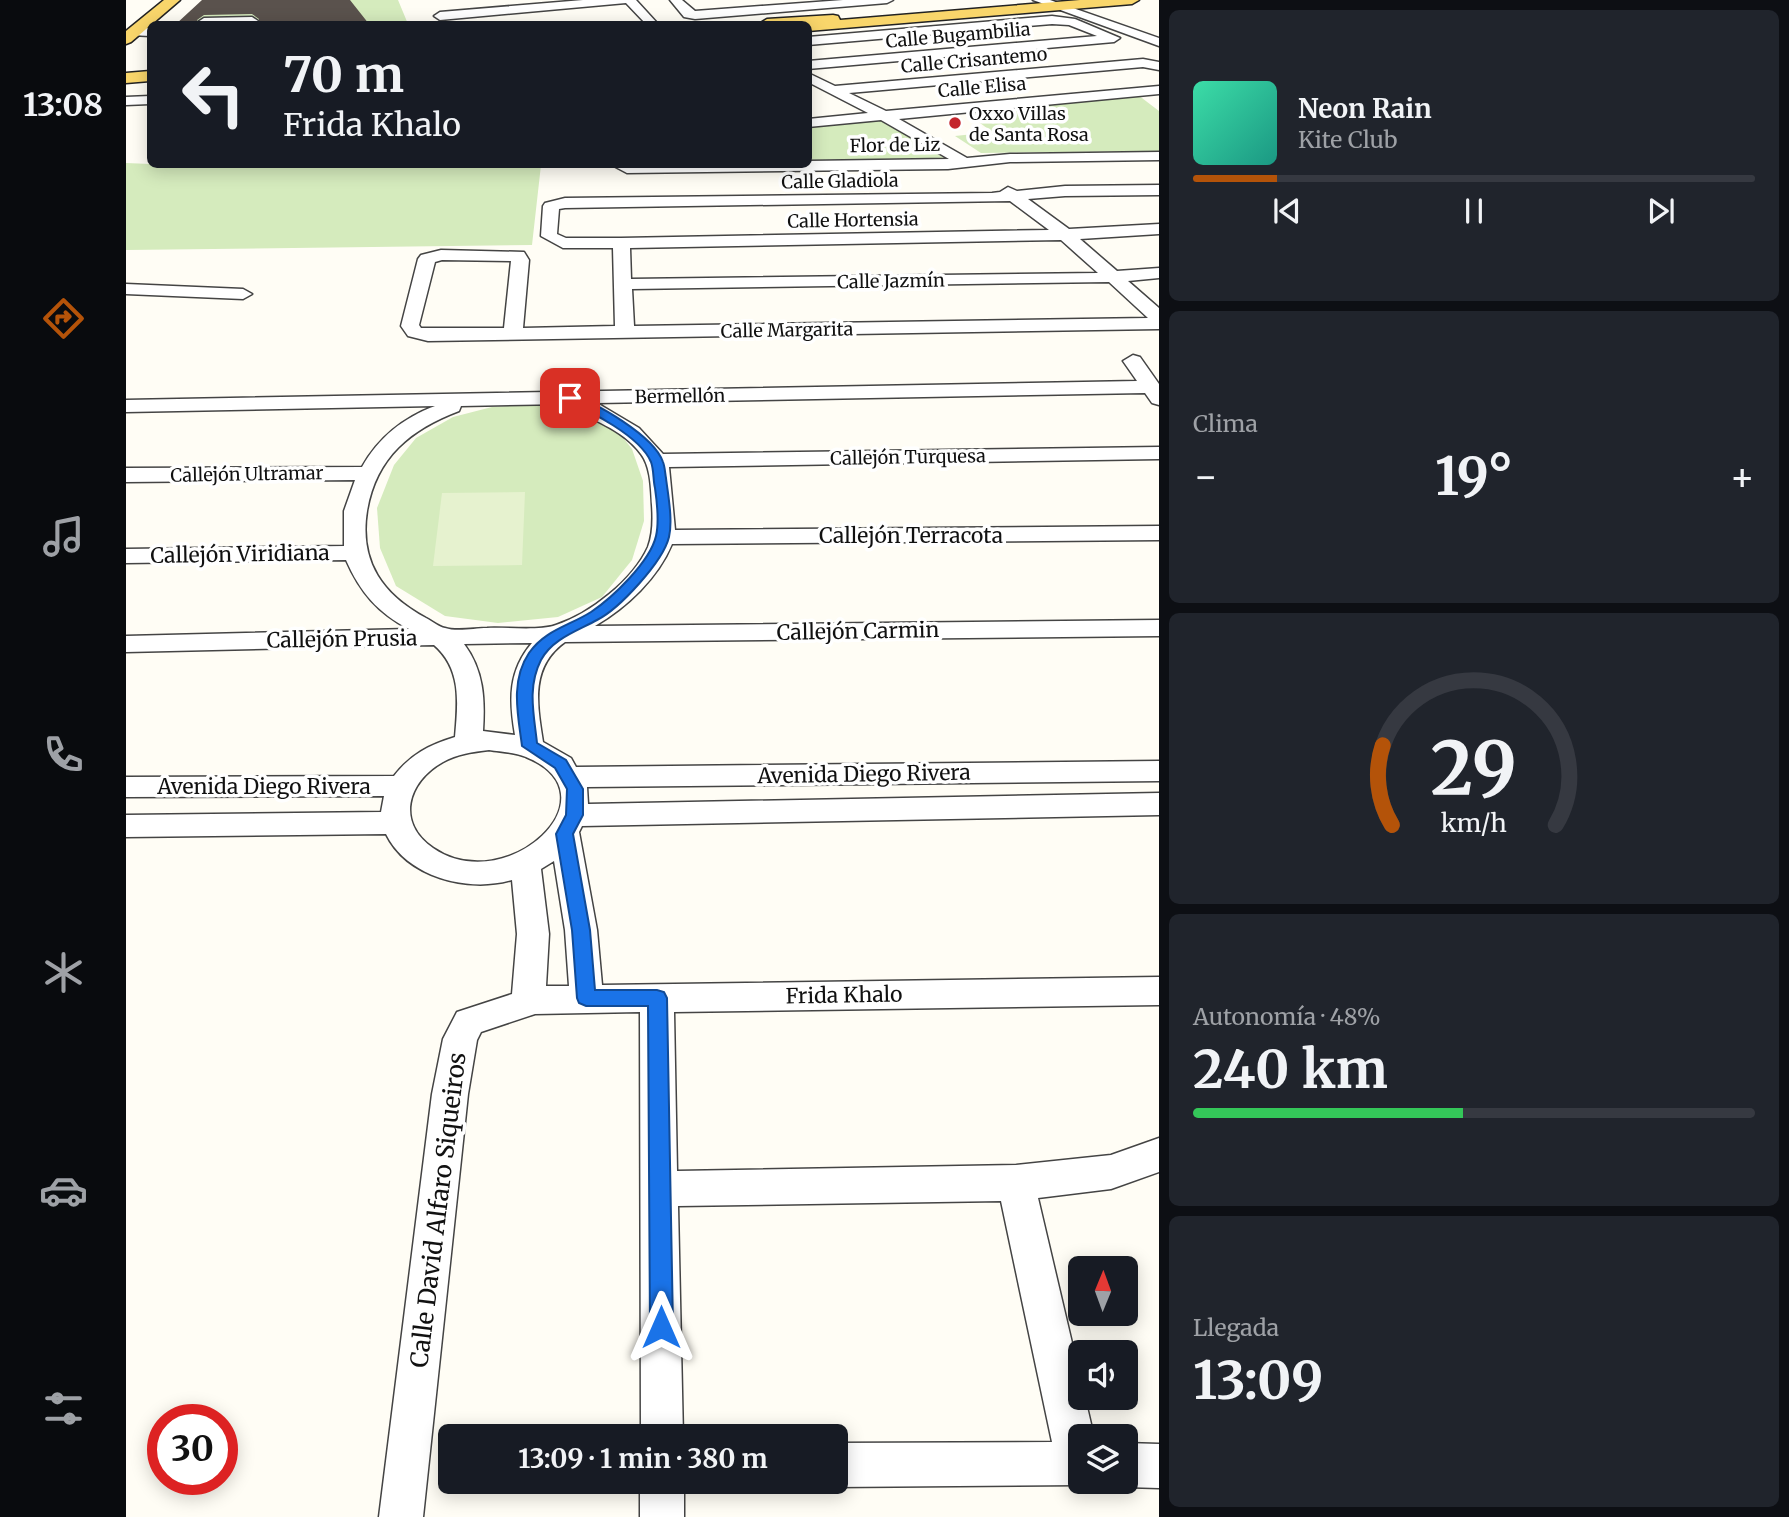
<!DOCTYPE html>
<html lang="es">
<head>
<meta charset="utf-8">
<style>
	body { margin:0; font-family:Merriweather,serif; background:#20242c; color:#f1f3f6; height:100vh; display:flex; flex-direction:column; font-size:26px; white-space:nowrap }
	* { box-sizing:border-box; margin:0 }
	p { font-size:23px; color:#9ea1a6 }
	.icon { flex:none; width:38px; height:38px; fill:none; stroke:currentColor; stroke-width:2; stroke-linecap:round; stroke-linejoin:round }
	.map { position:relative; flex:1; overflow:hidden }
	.drawer { display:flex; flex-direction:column; gap:10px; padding:10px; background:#0d0f14; width:630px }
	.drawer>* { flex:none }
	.top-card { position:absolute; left:21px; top:21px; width:665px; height:147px; border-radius:10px; box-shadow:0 4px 18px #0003; background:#171b24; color:#f1f3f6; overflow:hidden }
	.needle { width:46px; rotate:1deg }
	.fabs { position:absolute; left:942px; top:1256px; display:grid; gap:14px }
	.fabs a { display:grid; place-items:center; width:70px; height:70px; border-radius:10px; background:#171b24; box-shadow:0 4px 18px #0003; font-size:35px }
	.speed { position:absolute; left:21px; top:1404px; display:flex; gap:14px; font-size:35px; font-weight:700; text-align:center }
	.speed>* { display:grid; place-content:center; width:91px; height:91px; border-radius:50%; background:#171b24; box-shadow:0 4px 18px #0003; line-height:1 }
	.speed .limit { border:10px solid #d22; background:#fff; color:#111 }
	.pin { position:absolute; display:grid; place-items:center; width:60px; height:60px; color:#fff; margin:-30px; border-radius:14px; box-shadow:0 4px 10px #0006 }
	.me { position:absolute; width:77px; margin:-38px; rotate:0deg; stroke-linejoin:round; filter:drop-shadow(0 0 5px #0008) }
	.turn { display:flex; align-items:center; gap:24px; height:147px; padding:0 21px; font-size:32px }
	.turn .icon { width:91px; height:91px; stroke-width:2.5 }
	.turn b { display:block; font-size:49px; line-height:60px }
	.big { font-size:52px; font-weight:700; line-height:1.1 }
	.drawer .card { flex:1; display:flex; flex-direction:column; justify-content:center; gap:10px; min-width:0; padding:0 24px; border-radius:10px; background:#20242c }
	.drawer .dial { align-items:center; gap:0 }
	.dial svg { height:182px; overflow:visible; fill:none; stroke:#363941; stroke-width:7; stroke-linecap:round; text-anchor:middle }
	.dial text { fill:#f1f3f6; stroke:none }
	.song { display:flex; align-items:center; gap:21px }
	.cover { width:84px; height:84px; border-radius:10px; background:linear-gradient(135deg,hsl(160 70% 55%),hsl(170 70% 35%)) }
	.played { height:7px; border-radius:4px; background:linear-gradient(90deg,#b45309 15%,#363941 15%) }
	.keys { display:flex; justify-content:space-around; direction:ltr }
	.heat { display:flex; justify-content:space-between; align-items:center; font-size:38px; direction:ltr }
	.charge { height:10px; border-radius:5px; background:linear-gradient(90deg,#34c759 48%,#363941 0) }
	.trip { position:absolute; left:312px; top:1424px; width:410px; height:70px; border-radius:10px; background:#171b24; box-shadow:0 4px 18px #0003; font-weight:700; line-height:70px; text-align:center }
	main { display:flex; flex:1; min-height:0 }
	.tab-bar { display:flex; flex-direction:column; width:126px; justify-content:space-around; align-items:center; background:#090b0e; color:#9ea1a6 }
	.tab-bar .icon { width:49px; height:49px }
	.tab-bar .on { color:#b45309 }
	.tab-bar b { font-size:32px; color:#f1f3f6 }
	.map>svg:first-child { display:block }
	.green { fill:#d5ebbd }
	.pitch { fill:#e6f2cf }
	.building { fill:#5a524d }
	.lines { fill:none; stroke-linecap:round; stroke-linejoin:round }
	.minor-casing { stroke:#444; stroke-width:3 }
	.major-casing { stroke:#222; stroke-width:3 }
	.minor { fill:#fff; fill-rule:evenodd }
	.major { fill:#f9d66b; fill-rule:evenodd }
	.route { fill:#1a73e8; stroke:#114b97; stroke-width:2 }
	.poi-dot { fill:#c4262e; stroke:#fff; stroke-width:2.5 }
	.labels { text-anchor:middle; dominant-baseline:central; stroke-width:7; stroke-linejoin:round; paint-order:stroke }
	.far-street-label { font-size:18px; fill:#111; stroke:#fff }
	.far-poi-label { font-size:18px; fill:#111; stroke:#fff; text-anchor:start }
	.street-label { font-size:21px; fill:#111; stroke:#fff }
	.near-street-label { font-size:24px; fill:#111; stroke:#fff }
</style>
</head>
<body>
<main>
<nav class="tab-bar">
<b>13:08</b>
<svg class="icon on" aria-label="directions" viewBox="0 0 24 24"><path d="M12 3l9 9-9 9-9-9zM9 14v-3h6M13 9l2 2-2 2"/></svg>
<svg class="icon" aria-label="music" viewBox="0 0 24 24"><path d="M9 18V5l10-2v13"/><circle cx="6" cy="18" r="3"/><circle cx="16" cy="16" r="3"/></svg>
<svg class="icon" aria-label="phone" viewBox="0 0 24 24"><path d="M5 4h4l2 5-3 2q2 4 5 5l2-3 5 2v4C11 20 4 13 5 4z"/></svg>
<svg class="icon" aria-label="climate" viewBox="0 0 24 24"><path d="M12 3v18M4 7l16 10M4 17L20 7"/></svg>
<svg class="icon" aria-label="car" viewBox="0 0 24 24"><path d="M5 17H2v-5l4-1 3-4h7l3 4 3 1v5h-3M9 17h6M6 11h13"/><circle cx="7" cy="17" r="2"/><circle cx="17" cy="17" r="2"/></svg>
<svg class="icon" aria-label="filters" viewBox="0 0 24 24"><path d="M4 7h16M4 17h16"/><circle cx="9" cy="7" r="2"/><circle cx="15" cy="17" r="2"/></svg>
</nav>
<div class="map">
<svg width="1033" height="1517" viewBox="0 0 1033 1517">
	<rect width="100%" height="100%" fill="#fffdf5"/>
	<!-- green -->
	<g class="green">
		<polygon points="77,0 272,0 282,24 53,24"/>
		<polygon points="1012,95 1033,111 1033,151 855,153 829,136 866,132 837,110"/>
		<polygon points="754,117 818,158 683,160 682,125"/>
		<polygon points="0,163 24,164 415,165 406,245 0,250"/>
		<polygon points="397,405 433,405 467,413 491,430 506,449 517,481 518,521 506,560 476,597 432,617 372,623 319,616 270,586 254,548 251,508 268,465 290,438 327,417 366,407"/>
	</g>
	<!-- pitch -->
	<polygon class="pitch" points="399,492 396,565 307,566 316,493"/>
	<!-- building -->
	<polygon class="building" points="76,0 224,0 243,24 133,24 133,19 126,14 78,15 71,20 71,24 50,24"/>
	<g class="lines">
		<defs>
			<g id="minor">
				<polygon points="457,0 510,0 532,24 520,24 500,3 314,20 308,16 314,12"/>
				<polygon points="544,0 556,0 569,11 717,0 767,0 761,3 569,19 558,17"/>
				<polygon points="907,0 924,0 1033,38 1033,46"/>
				<polygon points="926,16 949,19 994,38 988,42 682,69 682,61 971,36 943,25 926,24 682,45 682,37"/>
				<polygon points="126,17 132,21 130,24 74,24 72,22 78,18"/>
				<polygon points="8,28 24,28 24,36 4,35 4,29"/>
				<polygon points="1017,59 1033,62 1033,70 1017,67 723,93 760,111 1033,86 1033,94 773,119 841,158 884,154 1033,152 1033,160 884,162 822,169 501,173 484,164 682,164 682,161 823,159 755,120 682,127 682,119 742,113 682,82 682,73 709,86"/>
				<polygon points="24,96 24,104 0,105 0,97"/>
				<path d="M1033 185V195L939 196 902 199 943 229 1033 224V234L954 239 991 271 1033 268V278L1002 281 1033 308V329L302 341 282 336 275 326 292 259 295 255 315 250 398 252 403 260 397 328 489 326 487 248H437L415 236 417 206 419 203 439 198 866 193 874 192 882 187 891 191 939 186ZM884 201 923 230 495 238H440L431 234 433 209 439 208ZM935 240 972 273 505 279 504 248ZM316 260 385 261 378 328H295L293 325 309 262ZM983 282 1022 318 508 326 506 289Z"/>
				<polygon points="0,284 117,289 126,294 117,299 0,294"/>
				<path d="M1007 355 1014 357 1033 384V405L1026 403 1019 393 471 403 513 428 537 454 1033 447V459L543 467 549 530 1033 526V540L546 544C532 578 501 607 469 626L1033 620V636L439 642C404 667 411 704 417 742L445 758 450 767 1033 761V781L461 787 462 804 1033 793V815L456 826 453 832 471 930 476 985 1033 977V1005L548 1012 551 1171 890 1165 985 1155 1033 1138V1172L985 1189 912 1198 954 1377V1398H959L968 1437H954V1482H960L954 1485 709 1487 698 1482H709V1443L926 1442 875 1201 552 1206 557 1437H515L514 1012 409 1014 355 1032 351 1040 342 1094 297 1517H253L306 1094 317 1039 331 1012 386 994 391 934 386 880C342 893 281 877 260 834L0 837V815L255 812 258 796 0 797V777L268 776C285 754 303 745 329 737 332 703 336 669 308 645L0 652V636L283 629C252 613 234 592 220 560L0 563V549L218 546V511L229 480 0 482V468L236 467C253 437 277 418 309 406L0 412V400L1011 381 997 361ZM441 404C465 421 496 428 515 454 525 467 525 489 526 505 527 519 527 534 522 547 507 580 464 614 430 625 414 631 380 627 361 628 349 628 331 632 319 628 313 627 306 621 300 618 257 595 233 562 241 511 250 457 285 429 333 411L335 406ZM406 643C382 671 383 700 389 735L357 731C359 699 358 671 338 644ZM363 750C375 752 389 752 400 757 493 795 381 899 307 848 270 823 281 782 317 762 331 754 347 752 363 750ZM428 861 439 930 443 986H420L423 934 415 869Z"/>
				<polygon points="999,1443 1033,1444 1033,1488 999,1487 988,1482 999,1482"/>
				<rect x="514" y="1482" width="44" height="35"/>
			</g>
			<g id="major">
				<polygon points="38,0 54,0 5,42 0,44 0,31"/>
				<polygon points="954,0 1013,0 1006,4 682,31 682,24 633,24 641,19 707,15 712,16 714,20"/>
				<polygon points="24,71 24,81 0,83 0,73"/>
			</g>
		</defs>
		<!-- minor casing -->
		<use href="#minor" class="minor-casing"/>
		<!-- major casing -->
		<use href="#major" class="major-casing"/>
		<!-- minor -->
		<use href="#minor" class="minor"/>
		<!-- major -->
		<use href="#major" class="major"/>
	</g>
	<!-- route -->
	<path class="route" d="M444 395C470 402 528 436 537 462 539 467 539 473 540 478 542 495 547 520 543 537 537 562 493 609 471 620 451 631 426 639 415 660 401 687 408 715 411 743L440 760 457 789V815L447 834 464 930 469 990H531L538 992 541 998 547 1327 543 1335 535 1338 527 1335 524 1327 522 1006H460L453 1003 451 998 446 930 430 834 440 815 441 789 429 768 396 746C392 715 384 681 403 653 419 630 443 626 465 612 486 598 524 562 530 536 533 523 531 502 529 488 527 480 528 470 525 462 514 436 464 411 440 401V396Z"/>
	<!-- markers -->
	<circle class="poi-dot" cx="829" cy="123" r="7"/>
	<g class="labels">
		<!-- far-street labels -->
		<g class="far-street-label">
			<text transform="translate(832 35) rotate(-5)">Calle Bugambilia</text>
			<text transform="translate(848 60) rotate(-5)">Calle Crisantemo</text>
			<text transform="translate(856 87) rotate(-5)">Calle Elisa</text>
			<text transform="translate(769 145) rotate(-1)">Flor de Liz</text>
			<text transform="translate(714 181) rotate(-1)">Calle Gladiola</text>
			<text transform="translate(727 220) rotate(-1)">Calle Hortensia</text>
			<text transform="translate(765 281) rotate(-1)">Calle Jazmín</text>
			<text transform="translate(661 330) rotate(-1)">Calle Margarita</text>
			<text transform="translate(554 396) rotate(-1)">Bermellón</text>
			<text transform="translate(782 457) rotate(-1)">Callejón Turquesa</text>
			<text transform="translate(121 474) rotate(-1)">Callejón Ultramar</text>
		</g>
		<!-- far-poi labels -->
		<g class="far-poi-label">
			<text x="843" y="113">Oxxo Villas<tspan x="843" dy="21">de Santa Rosa</tspan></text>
		</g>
		<!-- street labels -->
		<g class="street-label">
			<text x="785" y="535">Callejón Terracota</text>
			<text transform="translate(114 554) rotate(-1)">Callejón Viridiana</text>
			<text transform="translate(732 631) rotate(-1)">Callejón Carmin</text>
			<text transform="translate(216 639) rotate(-1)">Callejón Prusia</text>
			<text transform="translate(738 774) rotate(-1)">Avenida Diego Rivera</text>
			<text x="138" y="786">Avenida Diego Rivera</text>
			<text transform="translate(718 995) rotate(-1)">Frida Khalo</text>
		</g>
		<!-- near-street labels -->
		<g class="near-street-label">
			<text transform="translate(312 1210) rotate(-83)">Calle David Alfaro Siqueiros</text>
		</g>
	</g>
</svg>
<div class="fabs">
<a><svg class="needle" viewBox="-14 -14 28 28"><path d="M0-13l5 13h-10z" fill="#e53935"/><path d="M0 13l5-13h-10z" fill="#9ea1a6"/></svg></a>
<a><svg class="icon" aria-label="sound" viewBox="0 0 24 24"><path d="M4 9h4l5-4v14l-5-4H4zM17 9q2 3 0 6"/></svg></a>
<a><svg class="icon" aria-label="layers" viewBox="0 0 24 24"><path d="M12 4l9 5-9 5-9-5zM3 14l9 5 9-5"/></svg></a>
</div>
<div class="speed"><div class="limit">30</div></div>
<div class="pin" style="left:444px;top:398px;background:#d93025"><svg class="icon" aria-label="arrive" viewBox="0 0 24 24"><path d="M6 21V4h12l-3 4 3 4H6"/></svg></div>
<svg class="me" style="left:535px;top:1327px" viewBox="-20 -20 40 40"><path d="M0-17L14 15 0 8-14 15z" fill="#1a73e8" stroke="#fff" stroke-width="4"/></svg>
<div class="trip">13:09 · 1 min · 380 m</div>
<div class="top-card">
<div class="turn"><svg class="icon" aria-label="left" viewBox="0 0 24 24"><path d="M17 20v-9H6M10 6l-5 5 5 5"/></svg><div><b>70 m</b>Frida Khalo</div></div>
</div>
</div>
<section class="drawer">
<div class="card">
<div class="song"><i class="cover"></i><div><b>Neon Rain</b><p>Kite Club</p></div></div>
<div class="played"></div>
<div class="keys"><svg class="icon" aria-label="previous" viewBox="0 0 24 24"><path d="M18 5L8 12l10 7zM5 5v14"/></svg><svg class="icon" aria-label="pause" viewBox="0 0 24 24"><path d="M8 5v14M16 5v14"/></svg><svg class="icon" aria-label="next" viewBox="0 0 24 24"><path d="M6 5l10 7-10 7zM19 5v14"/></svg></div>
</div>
<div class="card"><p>Clima</p>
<div class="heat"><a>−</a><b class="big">19°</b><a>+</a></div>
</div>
<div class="card dial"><svg viewBox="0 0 100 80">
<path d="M14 69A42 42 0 1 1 86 69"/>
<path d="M14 69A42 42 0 0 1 10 34" stroke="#b45309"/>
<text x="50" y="56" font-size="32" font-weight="700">29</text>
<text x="50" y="72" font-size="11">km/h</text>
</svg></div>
<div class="card"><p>Autonomía · 48%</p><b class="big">240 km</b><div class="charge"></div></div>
<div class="card"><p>Llegada</p><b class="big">13:09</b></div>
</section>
</main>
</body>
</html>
